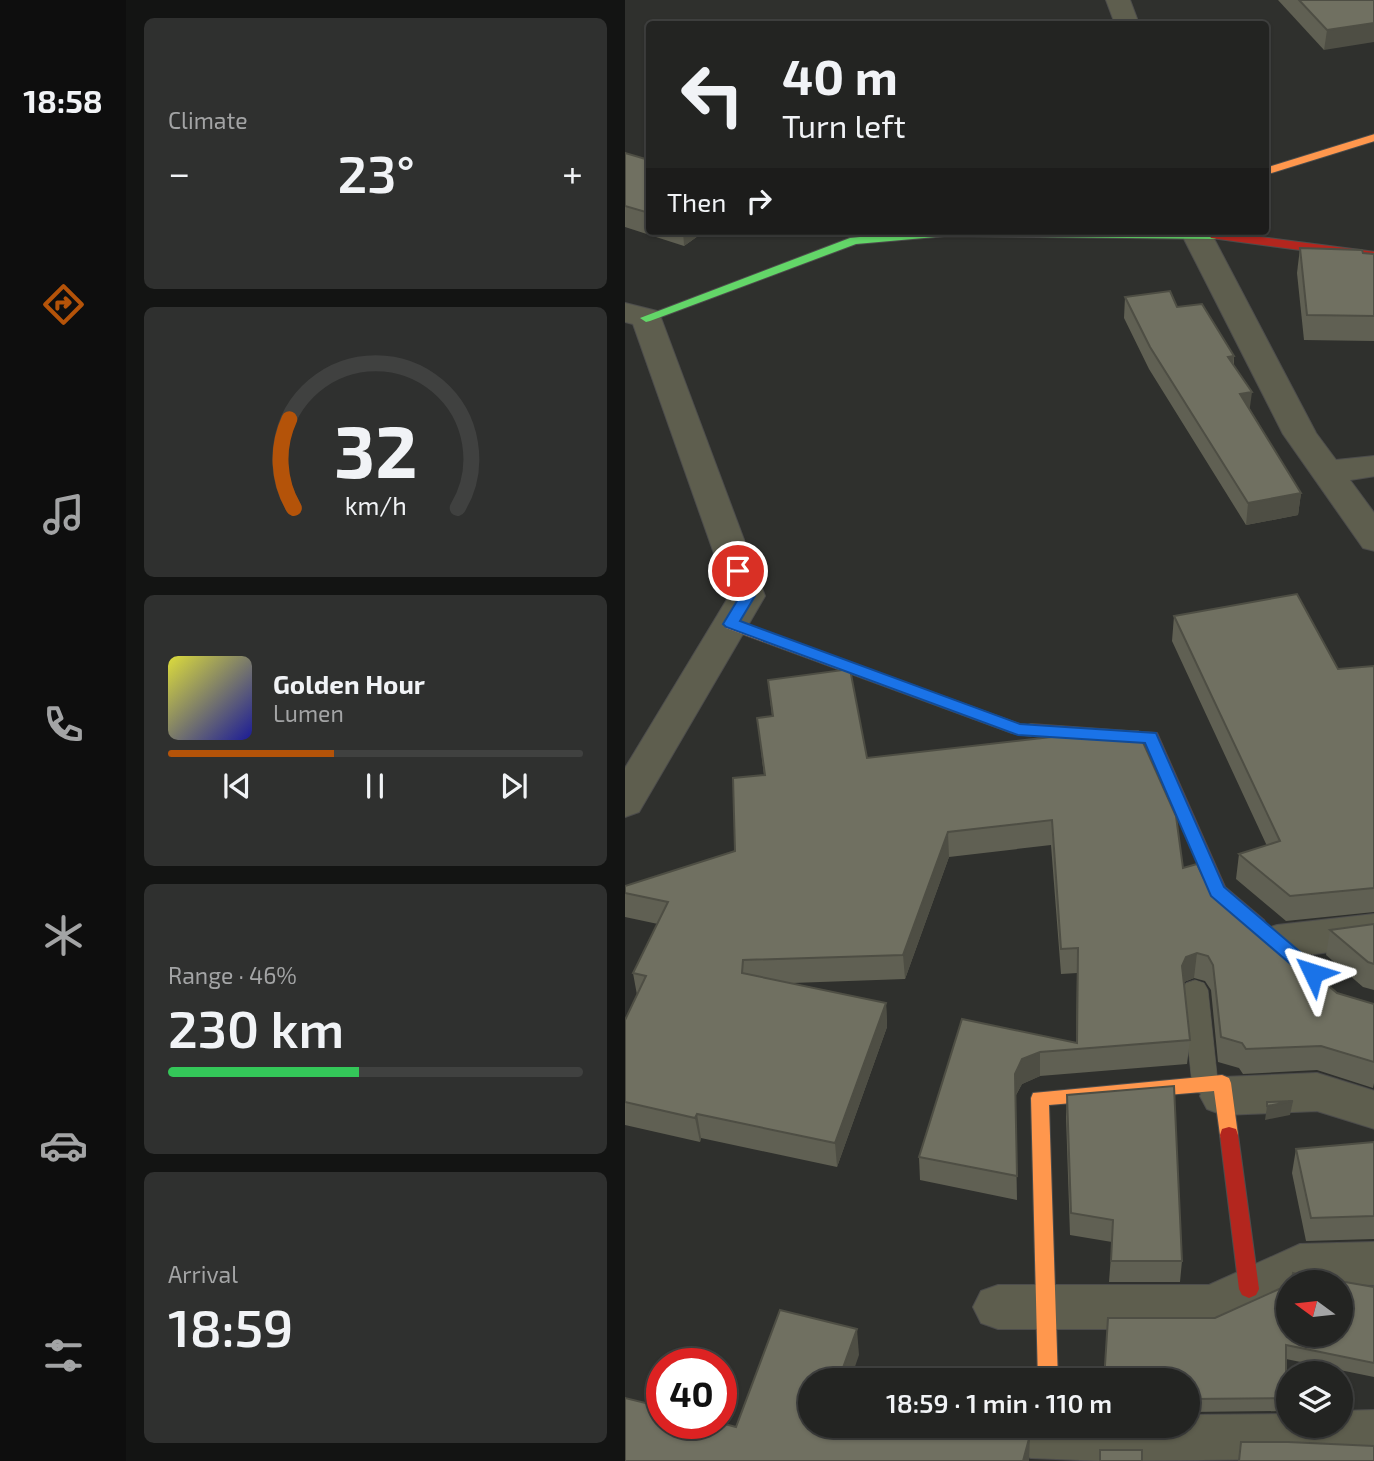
<!DOCTYPE html>
<html lang="en">
<head>
<meta charset="utf-8">
<style>
	body { margin:0; font-family:"Exo 2",sans-serif; background:#2f302f; color:#f1f3f6; height:100vh; display:flex; flex-direction:column; font-size:26px; white-space:nowrap }
	* { box-sizing:border-box; margin:0 }
	p { font-size:23px; color:#a3a4a5 }
	.icon { flex:none; width:38px; height:38px; fill:none; stroke:currentColor; stroke-width:2; stroke-linecap:round; stroke-linejoin:round }
	.map { position:relative; flex:1; overflow:hidden }
	.sheet { display:flex; flex-direction:column; gap:18px; padding:18px; background:#131413; width:499px }
	.sheet>* { flex:none }
	.guide { position:absolute; left:21px; top:21px; width:623px; height:214px; border-radius:7px; box-shadow:0 2px 5px #0004,0 0 0 2px #404140; background:#232422; color:#f1f3f6; overflow:hidden }
	.needle { width:46px; rotate:285deg }
	.buttons { position:absolute; left:651px; top:1270px; display:grid; gap:14px }
	.buttons a { display:grid; place-items:center; width:77px; height:77px; border-radius:50%; background:#232422; box-shadow:0 2px 5px #0004,0 0 0 2px #404140; font-size:35px }
	.speed { position:absolute; left:21px; top:1348px; display:flex; gap:14px; font-size:35px; font-weight:700; text-align:center }
	.speed>* { display:grid; place-content:center; width:91px; height:91px; border-radius:50%; background:#232422; box-shadow:0 2px 5px #0004,0 0 0 2px #404140; line-height:1 }
	.speed .limit { border:10px solid #d22; background:#fff; color:#111 }
	.pin { position:absolute; display:grid; place-items:center; width:60px; height:60px; color:#fff; margin:-30px; border:4px solid #fff; border-radius:50%; box-shadow:0 2px 7px #0007 }
	.me { position:absolute; width:77px; margin:-38px; rotate:311deg; stroke-linejoin:round; filter:drop-shadow(0 0 5px #0008) }
	.turn { display:flex; align-items:center; gap:24px; height:147px; padding:0 21px; font-size:32px }
	.turn .icon { width:91px; height:91px; stroke-width:2.5 }
	.turn b { display:block; font-size:49px; line-height:60px }
	.then { display:flex; align-items:center; height:66px; padding:0 21px; background:#0003; gap:14px; font-size:26px }
	.big { font-size:52px; font-weight:600; line-height:1.1 }
	.sheet .widget { flex:1; display:flex; flex-direction:column; justify-content:center; gap:10px; min-width:0; padding:0 24px; border-radius:10px; background:#2f302f }
	.sheet .dial { align-items:center; gap:0 }
	.dial svg { height:182px; overflow:visible; fill:none; stroke:#404140; stroke-width:7; stroke-linecap:round; text-anchor:middle }
	.dial text { fill:#f1f3f6; stroke:none }
	.song { display:flex; align-items:center; gap:21px }
	.cover { width:84px; height:84px; border-radius:10px; background:linear-gradient(135deg,hsl(60 70% 55%),hsl(240 70% 35%)) }
	.played { height:7px; border-radius:4px; background:linear-gradient(90deg,#b45309 40%,#404140 40%) }
	.keys { display:flex; justify-content:space-around; direction:ltr }
	.heat { display:flex; justify-content:space-between; align-items:center; font-size:38px; direction:ltr }
	.charge { height:10px; border-radius:5px; background:linear-gradient(90deg,#34c759 46%,#404140 0) }
	.trip { position:absolute; left:173px; top:1368px; width:402px; height:70px; border-radius:35px; background:#232422; box-shadow:0 2px 5px #0004,0 0 0 2px #404140; font-weight:600; line-height:70px; text-align:center }
	main { display:flex; flex:1; min-height:0 }
	.menu { display:flex; flex-direction:column; width:126px; justify-content:space-around; align-items:center; background:#0e0e0e; color:#a3a4a5 }
	.menu .icon { width:49px; height:49px }
	.menu .selected { color:#b45309 }
	.menu b { font-size:32px; color:#f1f3f6 }
	.map>svg:first-child { display:block }
	.lines { fill:none; stroke-linecap:round; stroke-linejoin:round }
	.lane-casing { stroke:#4d4d4c; stroke-width:1 }
	.street-casing { stroke:#4d4d4c; stroke-width:2 }
	.fast-casing { stroke:#4d4d4c; stroke-width:2 }
	.slow-casing { stroke:#4d4d4c; stroke-width:2 }
	.jam-casing { stroke:#4d4d4c; stroke-width:2 }
	.lane { fill:#5e5e4e; fill-rule:evenodd }
	.street { fill:#5e5e4e; fill-rule:evenodd }
	.fast { fill:#63d668; fill-rule:evenodd }
	.slow { fill:#ff974d; fill-rule:evenodd }
	.jam { fill:#b3261e; fill-rule:evenodd }
	.wall { fill:#606053 }
	.shaded-wall { fill:#4e4e44 }
	.building { fill:#707061; stroke:#4e4e44; stroke-width:2 }
	.route { fill:#1a73e8; stroke:#114b97; stroke-width:2 }
</style>
</head>
<body>
<main>
<nav class="menu">
<b>18:58</b>
<svg class="icon selected" aria-label="directions" viewBox="0 0 24 24"><path d="M12 3l9 9-9 9-9-9zM9 14v-3h6M13 9l2 2-2 2"/></svg>
<svg class="icon" aria-label="music" viewBox="0 0 24 24"><path d="M9 18V5l10-2v13"/><circle cx="6" cy="18" r="3"/><circle cx="16" cy="16" r="3"/></svg>
<svg class="icon" aria-label="phone" viewBox="0 0 24 24"><path d="M5 4h4l2 5-3 2q2 4 5 5l2-3 5 2v4C11 20 4 13 5 4z"/></svg>
<svg class="icon" aria-label="climate" viewBox="0 0 24 24"><path d="M12 3v18M4 7l16 10M4 17L20 7"/></svg>
<svg class="icon" aria-label="car" viewBox="0 0 24 24"><path d="M5 17H2v-5l4-1 3-4h7l3 4 3 1v5h-3M9 17h6M6 11h13"/><circle cx="7" cy="17" r="2"/><circle cx="17" cy="17" r="2"/></svg>
<svg class="icon" aria-label="filters" viewBox="0 0 24 24"><path d="M4 7h16M4 17h16"/><circle cx="9" cy="7" r="2"/><circle cx="15" cy="17" r="2"/></svg>
</nav>
<section class="sheet">
<div class="widget"><p>Climate</p>
<div class="heat"><a>−</a><b class="big">23°</b><a>+</a></div>
</div>
<div class="widget dial"><svg viewBox="0 0 100 80">
<path d="M14 69A42 42 0 1 1 86 69"/>
<path d="M14 69A42 42 0 0 1 12 30" stroke="#b45309"/>
<text x="50" y="56" font-size="32" font-weight="700">32</text>
<text x="50" y="72" font-size="11">km/h</text>
</svg></div>
<div class="widget">
<div class="song"><i class="cover"></i><div><b>Golden Hour</b><p>Lumen</p></div></div>
<div class="played"></div>
<div class="keys"><svg class="icon" aria-label="previous" viewBox="0 0 24 24"><path d="M18 5L8 12l10 7zM5 5v14"/></svg><svg class="icon" aria-label="pause" viewBox="0 0 24 24"><path d="M8 5v14M16 5v14"/></svg><svg class="icon" aria-label="next" viewBox="0 0 24 24"><path d="M6 5l10 7-10 7zM19 5v14"/></svg></div>
</div>
<div class="widget"><p>Range · 46%</p><b class="big">230 km</b><div class="charge"></div></div>
<div class="widget"><p>Arrival</p><b class="big">18:59</b></div>
</section>
<div class="map">
<svg width="750" height="1461" viewBox="0 0 750 1461">
	<rect width="100%" height="100%" fill="#2f302d"/>
	<g class="lines">
		<defs>
			<polygon id="lane" points="570,980 579,983 583,990 593,1084 589,1092 580,1095 571,1092 567,1084 557,990 561,983"/>
			<g id="street">
				<polygon points="481,0 505,0 514,24 490,24"/>
				<polygon points="558,231 586,233 691,433 711,460 750,456 750,476 725,480 750,514 750,551 738,548 658,434 556,233"/>
				<polygon points="0,303 32,311 36,318 140,596 14,812 0,817 0,768 104,596 8,324 0,322"/>
				<polygon points="750,914 750,946 652,959 637,954 631,942 637,930 652,925"/>
				<polygon points="692,1073 750,1091 750,1129 692,1111 598,1115 582,1109 575,1096 582,1083 598,1077"/>
				<polygon points="750,1242 750,1285 663,1283 663,1295 587,1329 373,1329 356,1323 348,1307 356,1291 373,1285 584,1285 675,1244"/>
				<polygon points="750,1410 750,1458 480,1461 406,1458 388,1451 380,1434 384,1426 564,1426 564,1415 663,1414 663,1426 716,1426 716,1411"/>
			</g>
			<polygon id="fast" points="295,231 586,231 596,235 590,239 322,236 231,244 25,321 21,322 15,318 225,238"/>
			<g id="slow">
				<polygon points="750,134 750,141 640,175 640,168"/>
				<polygon points="106,619 394,724 412,726 414,730 406,736 387,733 101,628 99,624 101,620"/>
				<polygon points="597,1075 604,1078 606,1083 613,1135 611,1141 604,1143 597,1141 595,1135 589,1091 424,1105 433,1381 413,1381 406,1098 408,1093"/>
			</g>
			<g id="jam">
				<polygon points="590,231 750,252 750,260 586,238 584,235"/>
				<polygon points="406,724 532,733 600,887 639,920 642,925 639,930 627,930 587,896 520,742 400,734 398,730 400,726"/>
				<polygon points="604,1127 611,1129 613,1135 634,1289 631,1295 624,1298 617,1295 614,1289 595,1135 597,1129"/>
			</g>
		</defs>
		<!-- lane casing -->
		<use href="#lane" class="lane-casing"/>
		<!-- street casing -->
		<use href="#street" class="street-casing"/>
		<!-- fast casing -->
		<use href="#fast" class="fast-casing"/>
		<!-- slow casing -->
		<use href="#slow" class="slow-casing"/>
		<!-- jam casing -->
		<use href="#jam" class="jam-casing"/>
		<!-- lane -->
		<use href="#lane" class="lane"/>
		<!-- street -->
		<use href="#street" class="street"/>
		<!-- fast -->
		<use href="#fast" class="fast"/>
		<!-- slow -->
		<use href="#slow" class="slow"/>
		<!-- jam -->
		<use href="#jam" class="jam"/>
	</g>
	<!-- wall -->
	<g class="wall">
		<polygon points="653,0 749,0 699,50"/>
		<polygon points="0,153 24,160 24,231 80,231 59,246 0,227"/>
		<polygon points="675,248 749,254 749,341 679,340 672,273"/>
		<polygon points="500,297 552,307 609,356 609,365 625,411 676,493 673,515 621,525 524,369 499,318"/>
		<polygon points="549,616 713,669 749,666 749,912 661,921 611,879 614,854 642,846 547,641"/>
		<polygon points="143,680 242,758 443,735 558,868 579,879 712,993 749,1004 749,1083 748,1088 692,1070 618,1074 614,1068 593,1062 586,990 580,981 569,978 559,982 565,1040 562,1064 415,1076 397,1084 390,1097 392,1200 295,1180 294,1157 337,1019 451,1043 452,973 436,974 426,845 324,857 280,979 167,983 261,1003 262,1027 212,1167 76,1138 75,1142 0,1125 0,1020 12,995 8,973 33,924 0,917 0,886 110,851 139,775 132,718 147,716"/>
		<polygon points="749,924 749,990 738,987 701,955 705,930"/>
		<polygon points="442,1095 557,1261 555,1282 484,1282 487,1242 445,1235 441,1117"/>
		<polygon points="749,1142 749,1239 681,1241 667,1173 671,1149"/>
		<polygon points="749,1287 749,1377 661,1359 661,1398 658,1411 564,1412 564,1414 564,1381 590,1318"/>
	</g>
	<!-- shaded-wall -->
	<g class="shaded-wall">
		<polygon points="749,23 749,42 699,50 702,30"/>
		<polygon points="58,231 80,231 59,246"/>
		<polygon points="609,356 607,377 603,357"/>
		<polygon points="627,392 624,414 615,394"/>
		<polygon points="676,493 673,515 621,525 623,503"/>
		<polygon points="323,832 324,857 280,979 278,955"/>
		<polygon points="572,953 569,978 559,982 557,966 561,957"/>
		<polygon points="261,1003 262,1027 212,1167 210,1143"/>
		<polygon points="415,1052 415,1076 397,1084 389,1098 390,1074 397,1059"/>
		<polygon points="668,1101 665,1115 640,1120 642,1106"/>
		<polygon points="72,1114 76,1138 75,1142 70,1118"/>
		<polygon points="232,1329 234,1355 225,1381 214,1381"/>
		<polygon points="405,1435 404,1461 398,1461"/>
	</g>
	<!-- building -->
	<g class="building">
		<polygon points="674,0 749,0 749,23 702,30"/>
		<polygon points="0,153 24,160 24,213 0,206"/>
		<polygon points="675,248 737,250 738,253 749,254 749,316 682,315"/>
		<polygon points="545,291 552,307 577,304 609,356 603,357 627,392 615,394 676,493 623,503 525,347 500,297"/>
		<polygon points="672,594 713,669 749,666 749,888 665,896 614,854 655,841 549,616"/>
		<polygon points="225,669 242,758 443,735 443,732 513,731 551,816 558,868 572,864 579,879 712,993 749,1004 749,1062 696,1046 621,1049 617,1043 596,1037 588,965 583,956 572,953 561,957 557,966 565,1040 415,1052 397,1059 390,1074 392,1176 294,1157 337,1019 452,1043 453,948 436,949 427,820 323,832 278,955 118,960 117,973 261,1003 210,1143 72,1114 70,1118 0,1102 0,1020 21,976 8,973 43,902 0,893 0,886 110,851 108,778 140,775 132,718 148,716 143,680"/>
		<polygon points="749,924 749,964 743,962 705,930"/>
		<polygon points="549,1086 557,1261 486,1261 488,1220 446,1213 442,1095"/>
		<polygon points="668,1101 642,1106 642,1102"/>
		<polygon points="749,1142 749,1216 686,1218 671,1149"/>
		<polygon points="668,1273 749,1287 749,1363 661,1345 661,1398 566,1399 564,1409 564,1381 479,1381 483,1318 590,1318 663,1285 663,1335 716,1335 716,1283 667,1283"/>
		<polygon points="155,1310 232,1329 214,1379 220,1381 186,1381 186,1426 382,1426 405,1435 398,1461 0,1461 0,1398 37,1407 37,1423 96,1423 111,1427"/>
		<polygon points="616,1442 663,1442 749,1446 749,1461 614,1461"/>
		<rect x="475" y="1450" width="42" height="11"/>
	</g>
	<!-- route -->
	<polygon class="route" points="113,566 121,571 130,596 115,621 395,724 531,733 599,887 694,968 697,973 694,978 682,978 586,896 520,743 393,735 101,627 98,624 115,596 106,571"/>
</svg>
<div class="buttons">
<a><svg class="needle" viewBox="-14 -14 28 28"><path d="M0-13l5 13h-10z" fill="#e53935"/><path d="M0 13l5-13h-10z" fill="#a3a4a5"/></svg></a>
<a><svg class="icon" aria-label="layers" viewBox="0 0 24 24"><path d="M12 4l9 5-9 5-9-5zM3 14l9 5 9-5"/></svg></a>
</div>
<div class="speed"><div class="limit">40</div></div>
<div class="pin" style="left:113px;top:571px;background:#d93025"><svg class="icon" aria-label="arrive" viewBox="0 0 24 24"><path d="M6 21V4h12l-3 4 3 4H6"/></svg></div>
<svg class="me" style="left:688px;top:973px" viewBox="-20 -20 40 40"><path d="M0-17L14 15 0 8-14 15z" fill="#1a73e8" stroke="#fff" stroke-width="4"/></svg>
<div class="trip">18:59 · 1 min · 110 m</div>
<div class="guide">
<div class="turn"><svg class="icon" aria-label="left" viewBox="0 0 24 24"><path d="M17 20v-9H6M10 6l-5 5 5 5"/></svg><div><b>40 m</b>Turn left</div></div>
<div class="then">Then<svg class="icon" aria-label="right" viewBox="0 0 24 24"><path d="M7 20v-9h11M14 6l5 5-5 5"/></svg></div>
</div>
</div>
</main>
</body>
</html>
